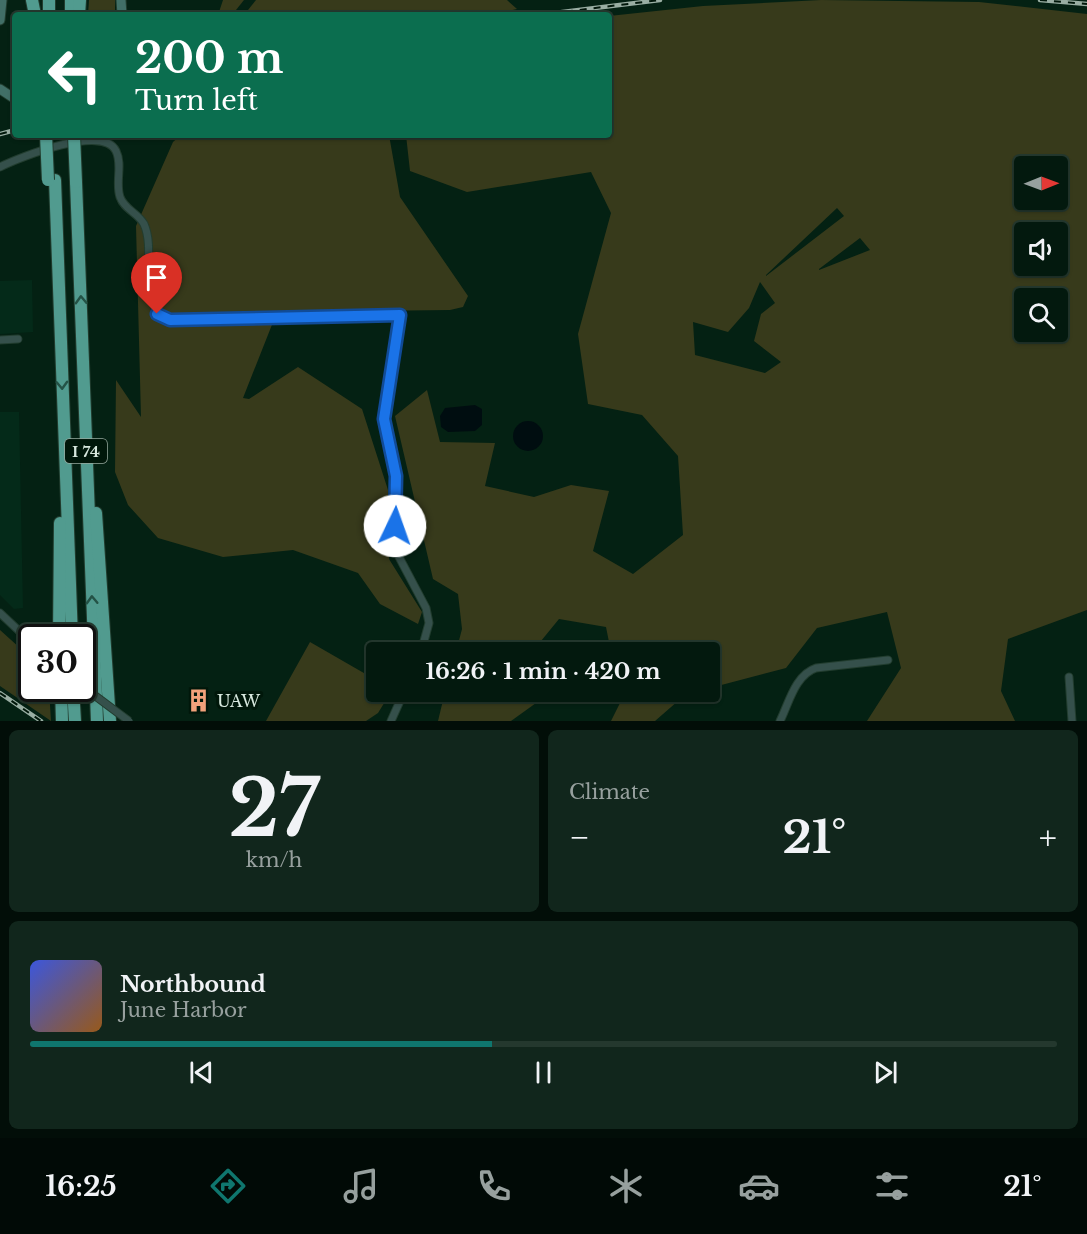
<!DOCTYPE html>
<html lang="en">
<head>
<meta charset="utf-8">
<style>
	body { margin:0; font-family:"Libre Baskerville",serif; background:#11261c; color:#f1f3f6; height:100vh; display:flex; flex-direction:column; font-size:22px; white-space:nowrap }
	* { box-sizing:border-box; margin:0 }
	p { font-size:20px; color:#97a09e }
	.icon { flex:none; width:33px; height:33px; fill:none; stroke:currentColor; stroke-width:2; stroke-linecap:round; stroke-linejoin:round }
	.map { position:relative; height:721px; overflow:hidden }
	.drawer { display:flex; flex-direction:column; gap:9px; padding:9px; background:#020e08; flex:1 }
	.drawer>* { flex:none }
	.banner { position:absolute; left:12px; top:12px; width:600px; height:126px; border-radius:6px; box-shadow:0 2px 4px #0004,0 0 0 2px #24382e; background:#0b6e4f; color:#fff; overflow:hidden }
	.needle { width:39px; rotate:89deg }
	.buttons { position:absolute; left:1014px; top:156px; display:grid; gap:12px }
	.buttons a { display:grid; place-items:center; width:54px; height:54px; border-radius:6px; background:#03190e; box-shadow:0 2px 4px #0004,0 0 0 2px #24382e; font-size:30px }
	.speed { position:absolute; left:18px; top:624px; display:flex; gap:12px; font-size:30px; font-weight:700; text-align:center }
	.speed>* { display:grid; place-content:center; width:78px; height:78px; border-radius:50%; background:#03190e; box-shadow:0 2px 4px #0004,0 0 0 2px #24382e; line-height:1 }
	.speed .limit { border:3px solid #111; border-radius:9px; background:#fff; color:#111 }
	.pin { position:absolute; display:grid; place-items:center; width:51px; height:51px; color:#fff; margin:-62px -26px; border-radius:50% 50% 50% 0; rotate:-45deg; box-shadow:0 0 6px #0007 }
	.pin .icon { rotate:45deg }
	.me { position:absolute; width:66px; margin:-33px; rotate:3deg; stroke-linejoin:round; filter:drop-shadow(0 0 4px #0008) }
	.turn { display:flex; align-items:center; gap:21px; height:126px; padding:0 24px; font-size:27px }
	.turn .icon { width:78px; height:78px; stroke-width:2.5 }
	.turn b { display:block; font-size:42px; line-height:51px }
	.big { font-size:45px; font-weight:700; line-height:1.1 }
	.drawer .widget { flex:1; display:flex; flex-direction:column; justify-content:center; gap:9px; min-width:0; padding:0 21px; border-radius:9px; background:#11261c }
	.drawer .dial { align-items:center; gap:0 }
	.dial b { font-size:78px; line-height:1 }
	.song { display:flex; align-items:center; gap:18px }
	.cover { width:72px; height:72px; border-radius:9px; background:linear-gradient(135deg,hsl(230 70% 55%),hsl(30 70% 35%)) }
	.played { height:6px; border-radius:3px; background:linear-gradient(90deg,#0f766e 45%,#24382e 45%) }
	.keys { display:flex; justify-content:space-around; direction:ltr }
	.heat { display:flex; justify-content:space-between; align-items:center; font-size:33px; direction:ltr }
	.drawer .tiles { flex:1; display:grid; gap:9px; grid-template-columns:1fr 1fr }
	.widget:last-child { grid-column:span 2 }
	.trip { position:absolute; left:366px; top:642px; width:354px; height:60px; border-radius:6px; background:#03190e; box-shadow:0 2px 4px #0004,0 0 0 2px #24382e; font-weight:700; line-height:60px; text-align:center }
	.tab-bar { display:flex; height:96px; justify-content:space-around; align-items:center; background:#010a06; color:#97a09e }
	.tab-bar .icon { width:42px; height:42px }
	.tab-bar .selected { color:#0f766e }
	.tab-bar b { font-size:27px; color:#f1f3f6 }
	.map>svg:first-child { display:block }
	.built { fill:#042a19 }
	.green { fill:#373a1b; fill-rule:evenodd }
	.water { fill:#000d10 }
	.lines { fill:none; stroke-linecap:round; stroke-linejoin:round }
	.street-casing { stroke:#223d2f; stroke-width:9 }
	.secondary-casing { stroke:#223d2f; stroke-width:11 }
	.highway-casing { stroke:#223d2f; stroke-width:14 }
	.street { stroke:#35504b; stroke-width:7 }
	.secondary { stroke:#416f67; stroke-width:9 }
	.highway { stroke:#519b8f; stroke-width:12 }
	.rail-casing { stroke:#99aea3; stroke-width:4.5 }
	.rail { stroke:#00170a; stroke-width:2; stroke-dasharray:7; stroke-linecap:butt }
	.street-bridge-casing { stroke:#223d2f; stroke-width:9; stroke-linecap:butt }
	.highway-bridge-casing { stroke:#223d2f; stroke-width:14; stroke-linecap:butt }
	.street-bridge { stroke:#35504b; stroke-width:7 }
	.highway-bridge { stroke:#519b8f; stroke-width:12 }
	.oneway { stroke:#245246 }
	.route-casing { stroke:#114b97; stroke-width:15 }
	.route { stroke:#1a73e8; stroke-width:10 }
	.labels { text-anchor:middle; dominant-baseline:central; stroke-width:6; stroke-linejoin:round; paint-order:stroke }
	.shield { fill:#00170a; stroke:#96a99e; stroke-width:1.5 }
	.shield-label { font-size:15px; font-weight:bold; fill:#d7e8de }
	.poi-label { font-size:16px; fill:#d7e8de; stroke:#00170a; text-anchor:start }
</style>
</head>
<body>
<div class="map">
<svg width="1087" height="721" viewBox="0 0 1087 721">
	<rect width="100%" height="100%" fill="#042113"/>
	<!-- built -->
	<g class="built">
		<polygon points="32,280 33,332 0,334 0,281"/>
		<polygon points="0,412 19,412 23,608 14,609 0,595"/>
	</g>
	<!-- green -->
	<g class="green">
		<polygon points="89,0 115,0 115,15 88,15"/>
		<polygon points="223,0 244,0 232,15 218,15"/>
		<polygon points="256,0 507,0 517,9 491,15 244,15"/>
		<path d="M821 0 979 2 1087 14V610L1008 639 1001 691 1015 721H867L901 668 887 612 817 628 786 668 710 688V652H611L606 627 559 619 532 652H456L462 629 458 594 433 579 395 416 427 390 440 442 495 443 485 486 534 497 571 485 609 491 593 551 633 574 683 535 678 456 642 415 588 404 578 334 611 213 591 172 467 192 410 171 406 135H609V16L703 6ZM1024 166H1058V200H1024ZM837 208 844 216 766 276V275ZM1024 232H1058V266H1024ZM860 238 870 250 819 270V269ZM760 282 775 303 761 314 754 341 781 362 765 373 695 355 693 322 728 332 749 308ZM1024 298H1058V332H1024Z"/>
		<polygon points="181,135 389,135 400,197 468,296 463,307 450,310 277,312 243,398 249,399 298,367 362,409 388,490 389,559 422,612 418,624 380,604 358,573 293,550 223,557 158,538 128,505 115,472 116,380 141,417 136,226 173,142"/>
		<polygon points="0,630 31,658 32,688 49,689 51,721 0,686"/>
		<polygon points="310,642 376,680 376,692 391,692 378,713 366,721 266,721"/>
		<polygon points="445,692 542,692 543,698 511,721 438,721"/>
		<polygon points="619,692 696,692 686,694 655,721 611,721 621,701"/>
	</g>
	<!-- water -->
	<g class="water">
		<polygon points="475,405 482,409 482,425 475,431 448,432 441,427 440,416 445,408"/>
		<circle cx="528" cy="436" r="15"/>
	</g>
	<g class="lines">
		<defs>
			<g id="street">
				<path d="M0 167C20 157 103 124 116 151 123 165 115 182 120 197 124 209 138 213 144 224 158 256 132 301 170 320L401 315 384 419 396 476V543L399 557 426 608 429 623 421 652"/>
				<polyline points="0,340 18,339"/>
				<polyline points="0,613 32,643"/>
				<polyline points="1069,677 1072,721"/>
				<polyline points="391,721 404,692"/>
				<path d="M780 721C789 703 795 675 816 668L888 660"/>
			</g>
			<g id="secondary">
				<polyline points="121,0 122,15"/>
				<polyline points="0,20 2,0"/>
				<polyline points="0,89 15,99"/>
			</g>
			<g id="highway">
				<polyline points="32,0 35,15"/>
				<polyline points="49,0 49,15"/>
				<polyline points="71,0 71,15"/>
				<polyline points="79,15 80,0"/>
				<polyline points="55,180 72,638"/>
				<polyline points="76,182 97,721"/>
				<polyline points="96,513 110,721"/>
				<polyline points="59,638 60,523"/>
				<polyline points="61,688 62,721"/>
				<polyline points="73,688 75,721"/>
			</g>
		</defs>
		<!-- street casing -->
		<use href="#street" class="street-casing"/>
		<!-- secondary casing -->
		<use href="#secondary" class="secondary-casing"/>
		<!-- highway casing -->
		<use href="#highway" class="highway-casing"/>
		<!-- street -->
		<use href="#street" class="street"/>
		<!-- secondary -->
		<use href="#secondary" class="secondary"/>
		<!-- highway -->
		<use href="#highway" class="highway"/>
		<defs>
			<g id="rail">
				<polyline points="1040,0 1087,4"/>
				<polyline points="538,15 660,0"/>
				<polyline points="0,134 15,130"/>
				<polyline points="0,693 41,721"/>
			</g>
		</defs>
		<!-- rail casing -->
		<use href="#rail" class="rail-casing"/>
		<!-- rail -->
		<use href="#rail" class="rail"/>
		<defs>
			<polyline id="street-bridge" points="82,686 129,721"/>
			<g id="highway-bridge">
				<polyline points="46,135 48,180"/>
				<polyline points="74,135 76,182"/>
			</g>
		</defs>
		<!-- street-bridge casing -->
		<use href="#street-bridge" class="street-bridge-casing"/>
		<!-- highway-bridge casing -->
		<use href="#highway-bridge" class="highway-bridge-casing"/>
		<!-- street-bridge -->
		<use href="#street-bridge" class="street-bridge"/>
		<!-- highway-bridge -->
		<use href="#highway-bridge" class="highway-bridge"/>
	</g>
	<!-- one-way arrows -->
	<defs><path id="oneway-chevron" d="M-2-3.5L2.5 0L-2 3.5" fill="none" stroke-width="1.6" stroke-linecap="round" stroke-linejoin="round" transform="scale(1.5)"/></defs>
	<g class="oneway">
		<use href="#oneway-chevron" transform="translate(81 300) rotate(-92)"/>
		<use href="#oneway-chevron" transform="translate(62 385) rotate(88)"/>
		<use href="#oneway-chevron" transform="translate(92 600) rotate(-92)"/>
	</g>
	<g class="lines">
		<defs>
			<polyline id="route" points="157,314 170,320 400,315 384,419 396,476 395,526"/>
		</defs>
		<!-- route casing -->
		<use href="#route" class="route-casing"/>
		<!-- route -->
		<use href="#route" class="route"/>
	</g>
	<!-- icons -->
	<defs>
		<symbol id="building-bare" viewBox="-9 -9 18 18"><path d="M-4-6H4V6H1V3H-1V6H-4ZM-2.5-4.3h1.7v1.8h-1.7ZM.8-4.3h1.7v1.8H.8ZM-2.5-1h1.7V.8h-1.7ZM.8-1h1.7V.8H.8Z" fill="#f1a27b" stroke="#00170a" stroke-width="2.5" paint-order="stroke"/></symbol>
	</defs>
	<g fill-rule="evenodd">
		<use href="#building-bare" x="182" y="684" width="33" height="33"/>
	</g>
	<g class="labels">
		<!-- shield labels -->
		<rect class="shield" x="65" y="439" width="42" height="24" rx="4.5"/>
		<g class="shield-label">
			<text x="86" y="451">I 74</text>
		</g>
		<!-- poi labels -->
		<g class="poi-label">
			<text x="217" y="701">UAW</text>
		</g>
	</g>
</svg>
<div class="buttons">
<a><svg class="needle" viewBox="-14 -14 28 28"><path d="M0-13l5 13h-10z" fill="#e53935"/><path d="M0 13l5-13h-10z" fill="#97a09e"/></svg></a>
<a><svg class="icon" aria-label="sound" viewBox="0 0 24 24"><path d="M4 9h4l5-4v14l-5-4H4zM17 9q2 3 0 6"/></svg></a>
<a><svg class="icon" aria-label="search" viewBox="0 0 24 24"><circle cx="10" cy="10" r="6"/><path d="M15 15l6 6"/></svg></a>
</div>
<div class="speed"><div class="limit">30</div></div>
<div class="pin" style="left:157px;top:314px;background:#d93025"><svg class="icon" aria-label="arrive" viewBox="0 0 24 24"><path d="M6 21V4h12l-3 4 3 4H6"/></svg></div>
<svg class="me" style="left:395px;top:526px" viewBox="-20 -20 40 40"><circle r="19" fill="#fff"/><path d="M0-13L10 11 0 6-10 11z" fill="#1a73e8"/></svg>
<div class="trip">16:26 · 1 min · 420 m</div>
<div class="banner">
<div class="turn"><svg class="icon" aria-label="left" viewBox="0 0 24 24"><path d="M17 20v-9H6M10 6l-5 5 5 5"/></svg><div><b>200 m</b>Turn left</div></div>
</div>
</div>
<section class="drawer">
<div class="tiles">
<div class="widget dial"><b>27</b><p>km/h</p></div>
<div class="widget"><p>Climate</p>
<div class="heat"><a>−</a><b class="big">21°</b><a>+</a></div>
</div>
<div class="widget">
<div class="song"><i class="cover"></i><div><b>Northbound</b><p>June Harbor</p></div></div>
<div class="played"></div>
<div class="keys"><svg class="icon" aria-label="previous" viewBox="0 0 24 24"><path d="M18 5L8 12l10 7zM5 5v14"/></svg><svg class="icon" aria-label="pause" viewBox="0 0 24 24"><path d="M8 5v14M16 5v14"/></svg><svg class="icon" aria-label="next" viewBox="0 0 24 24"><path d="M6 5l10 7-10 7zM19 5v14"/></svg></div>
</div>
</div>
</section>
<nav class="tab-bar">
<b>16:25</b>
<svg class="icon selected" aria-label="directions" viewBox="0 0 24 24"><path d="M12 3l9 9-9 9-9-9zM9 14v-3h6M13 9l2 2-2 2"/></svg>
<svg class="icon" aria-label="music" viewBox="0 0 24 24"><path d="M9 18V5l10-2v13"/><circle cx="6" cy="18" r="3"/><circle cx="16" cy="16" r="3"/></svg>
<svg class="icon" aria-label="phone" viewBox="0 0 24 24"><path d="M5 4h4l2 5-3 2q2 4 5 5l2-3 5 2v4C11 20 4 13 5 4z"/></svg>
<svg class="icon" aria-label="climate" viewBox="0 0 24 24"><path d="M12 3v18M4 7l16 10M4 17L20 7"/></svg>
<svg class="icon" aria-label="car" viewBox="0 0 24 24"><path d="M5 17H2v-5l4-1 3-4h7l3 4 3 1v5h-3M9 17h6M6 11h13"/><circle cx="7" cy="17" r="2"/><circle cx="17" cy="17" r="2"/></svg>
<svg class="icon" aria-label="filters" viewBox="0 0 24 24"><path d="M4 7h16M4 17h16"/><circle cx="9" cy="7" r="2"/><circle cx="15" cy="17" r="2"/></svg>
<b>21°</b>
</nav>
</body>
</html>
